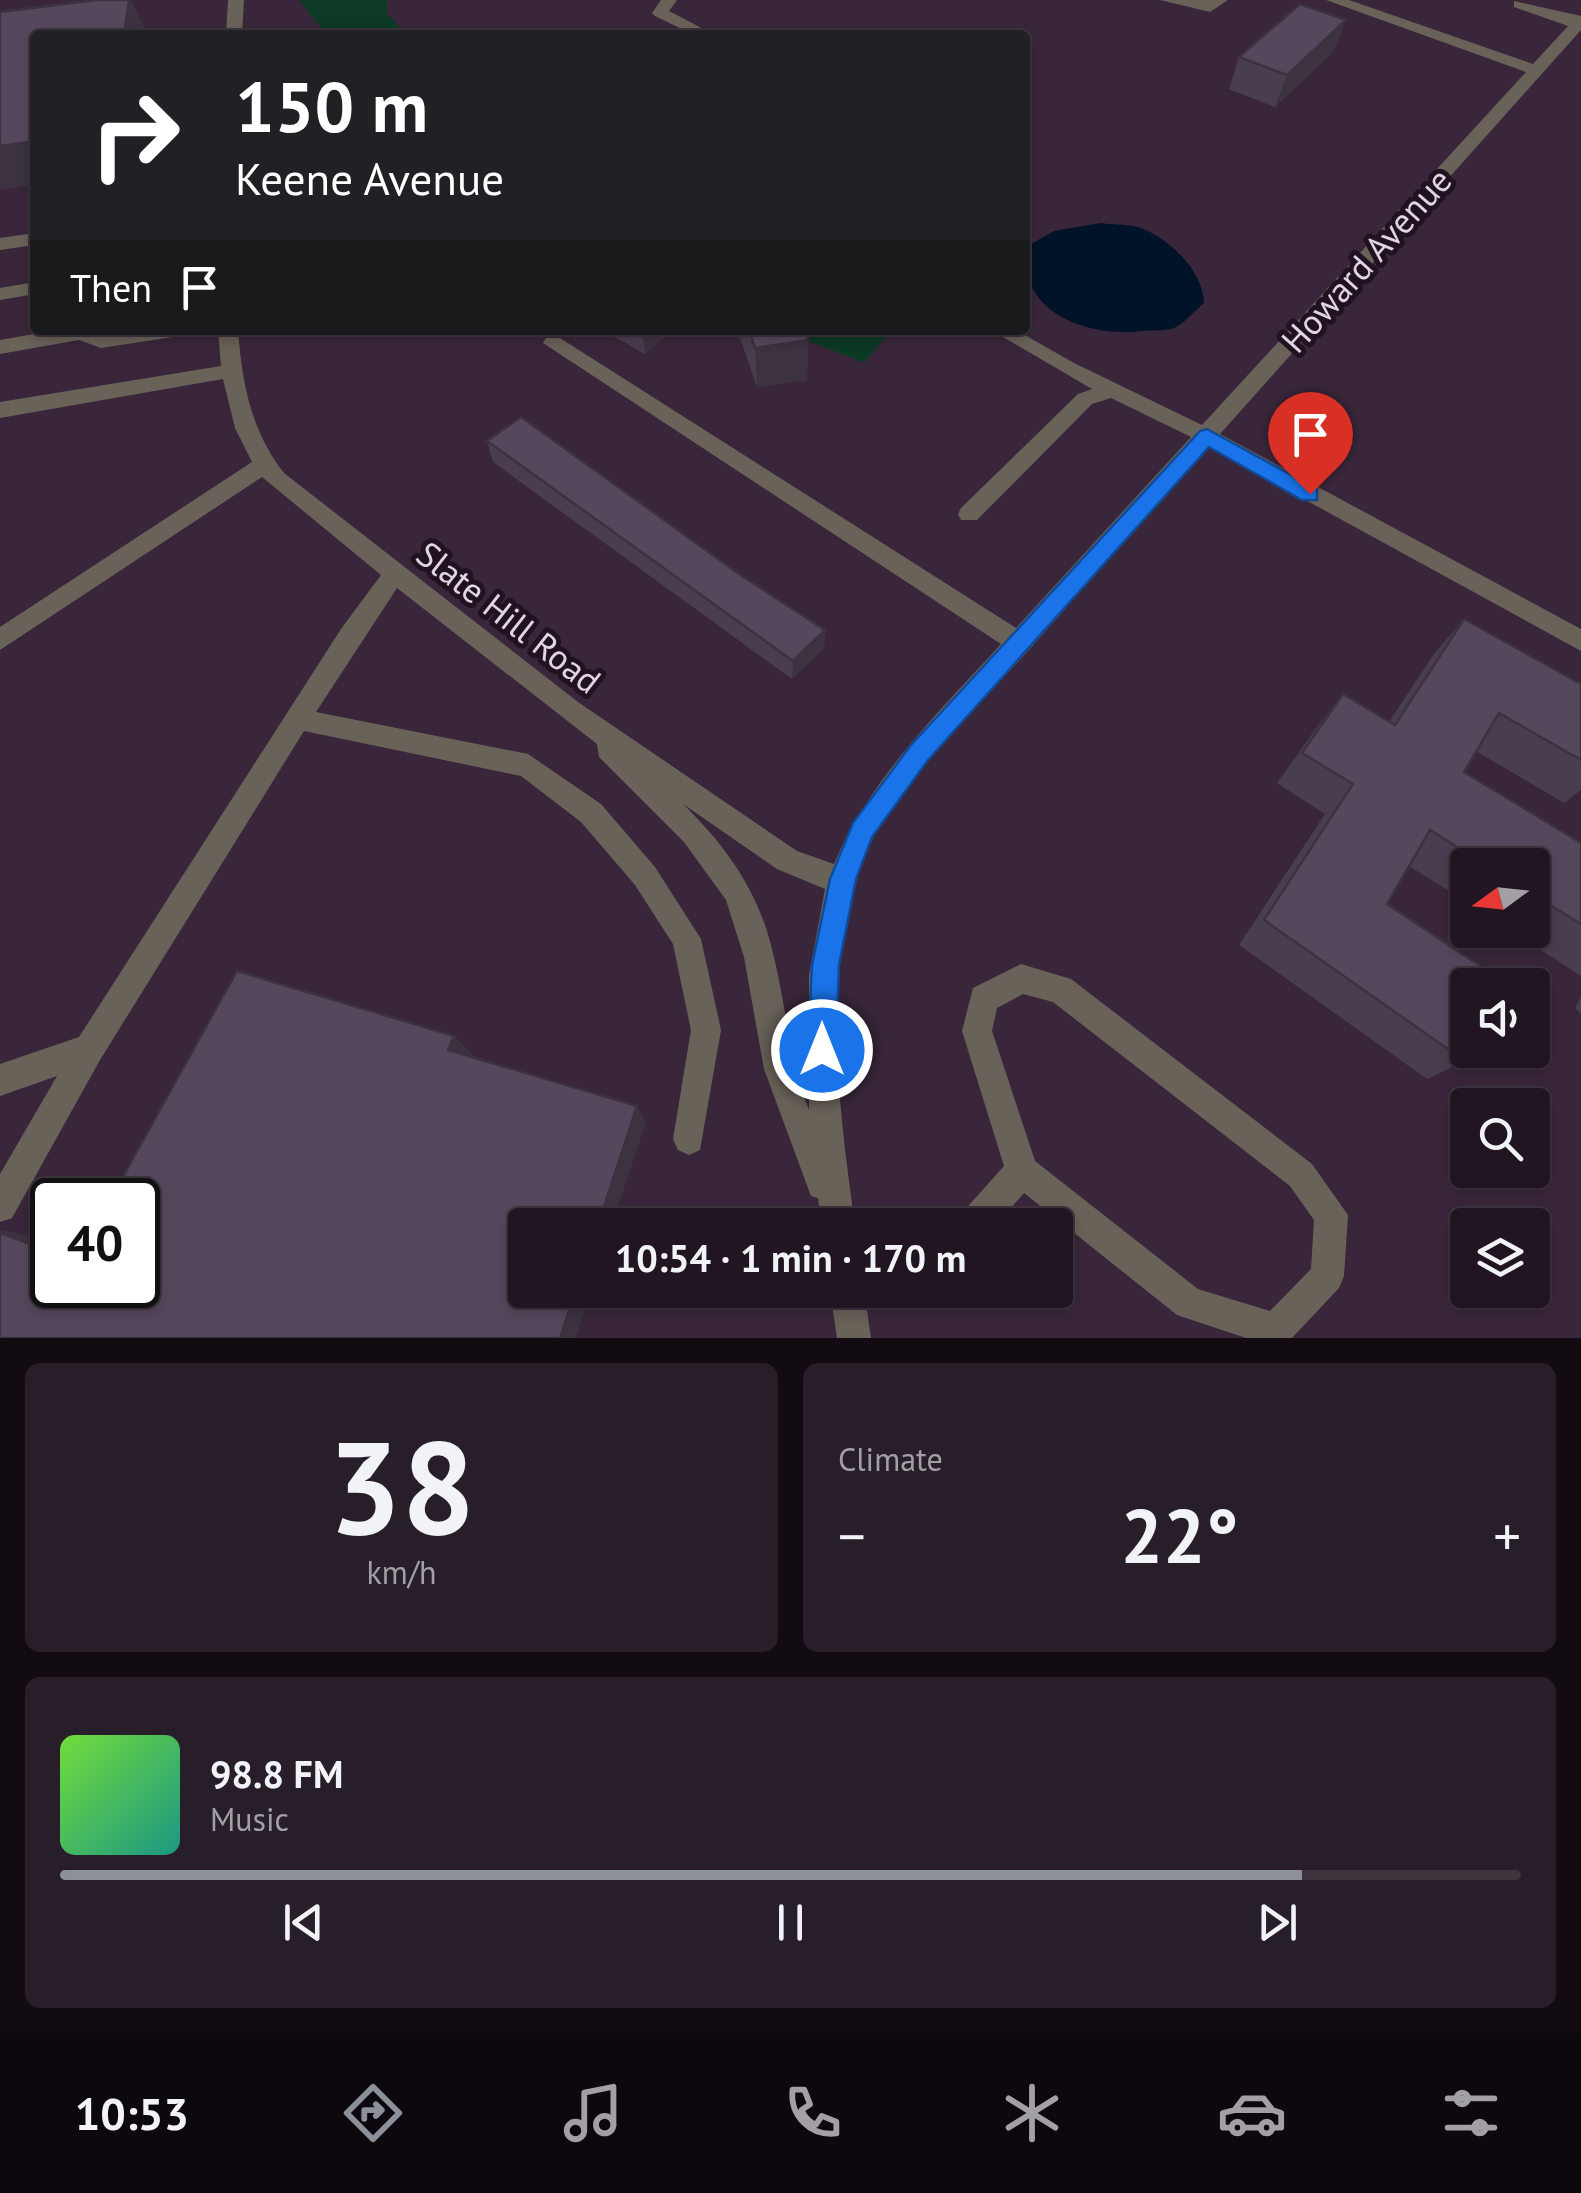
<!DOCTYPE html>
<html lang="en">
<head>
<meta charset="utf-8">
<style>
	body { margin:0; font-family:"PT Sans",sans-serif; background:#281e29; color:#f1f3f6; height:100vh; display:flex; flex-direction:column; font-size:38px; white-space:nowrap }
	* { box-sizing:border-box; margin:0 }
	p { font-size:32px; color:#a29fa5 }
	.icon { flex:none; width:55px; height:55px; fill:none; stroke:currentColor; stroke-width:2; stroke-linecap:round; stroke-linejoin:round }
	.map { position:relative; height:1338px; overflow:hidden }
	.sheet { display:flex; flex-direction:column; gap:25px; padding:25px; background:#120c12; flex:1 }
	.sheet>* { flex:none }
	.guide { position:absolute; left:30px; top:30px; width:1000px; height:305px; border-radius:10px; box-shadow:0 5px 15px #0003,0 0 0 2px #3d343e; background:#202124; color:#fff; overflow:hidden }
	.needle { width:65px; rotate:255deg }
	.fabs { position:absolute; left:1450px; top:848px; display:grid; gap:20px }
	.fabs a { display:grid; place-items:center; width:100px; height:100px; border-radius:10px; background:#201520; box-shadow:0 5px 15px #0003,0 0 0 2px #3d343e; font-size:50px }
	.speed { position:absolute; left:30px; top:1178px; display:flex; gap:20px; font-size:50px; font-weight:700; text-align:center }
	.speed>* { display:grid; place-content:center; width:130px; height:130px; border-radius:50%; background:#201520; box-shadow:0 5px 15px #0003,0 0 0 2px #3d343e; line-height:1 }
	.speed .limit { border:5px solid #111; border-radius:15px; background:#fff; color:#111 }
	.pin { position:absolute; display:grid; place-items:center; width:85px; height:85px; color:#fff; margin:-102px -42px; border-radius:50% 50% 50% 0; rotate:-45deg; box-shadow:0 0 10px #0007 }
	.pin .icon { rotate:45deg }
	.me { position:absolute; width:110px; margin:-55px; rotate:0deg; stroke-linejoin:round; filter:drop-shadow(0 0 8px #0008) }
	.turn { display:flex; align-items:center; gap:35px; height:210px; padding:0 40px; font-size:45px }
	.turn .icon { width:130px; height:130px; stroke-width:2.5 }
	.turn b { display:block; font-size:70px; line-height:85px }
	.then { display:flex; align-items:center; height:95px; padding:0 40px; background:#0003; gap:20px; font-size:38px }
	.big { font-size:75px; font-weight:600; line-height:1.1 }
	.sheet .tile { flex:1; display:flex; flex-direction:column; justify-content:center; gap:15px; min-width:0; padding:0 35px; border-radius:15px; background:#281e29 }
	.sheet .dial { align-items:center; gap:0 }
	.dial b { font-size:130px; line-height:1 }
	.song { display:flex; align-items:center; gap:30px }
	.cover { width:120px; height:120px; border-radius:15px; background:linear-gradient(135deg,hsl(100 70% 55%),hsl(170 70% 35%)) }
	.played { height:10px; border-radius:5px; background:linear-gradient(90deg,#8c9099 85%,#3d343e 85%) }
	.keys { display:flex; justify-content:space-around; direction:ltr }
	.heat { display:flex; justify-content:space-between; align-items:center; font-size:55px; direction:ltr }
	.sheet .tiles { flex:1; display:grid; gap:25px; grid-template-columns:1fr 1fr }
	.tile:last-child { grid-column:span 2 }
	.trip { position:absolute; left:508px; top:1208px; width:565px; height:100px; border-radius:10px; background:#201520; box-shadow:0 5px 15px #0003,0 0 0 2px #3d343e; font-weight:600; line-height:100px; text-align:center }
	.menu { display:flex; height:160px; justify-content:space-around; align-items:center; background:#0d080d; color:#a29fa5 }
	.menu .icon { width:70px; height:70px }
	.menu .active { color:#8c9099 }
	.menu b { font-size:45px; color:#f1f3f6 }
	.map>svg:first-child { display:block }
	.built { fill:#39263a; fill-rule:evenodd }
	.green { fill:#0c3a24 }
	.water { fill:#011328 }
	.lines { fill:none; stroke-linecap:round; stroke-linejoin:round }
	.minor { fill:#696259; fill-rule:evenodd }
	.wall { fill:#493e4f }
	.shaded-wall { fill:#3c3240 }
	.building { fill:#55485c; stroke:#3c3240; stroke-width:2.5 }
	.route { fill:#1a73e8; stroke:#114b97; stroke-width:2.5 }
	.labels { text-anchor:middle; dominant-baseline:central; stroke-width:10; stroke-linejoin:round; paint-order:stroke }
	.street-label { font-size:35px; fill:#e0d5e0; stroke:#211222 }
</style>
</head>
<body>
<div class="map">
<svg width="1581" height="1338" viewBox="0 0 1581 1338">
	<rect width="100%" height="100%" fill="#2a1c2b"/>
	<!-- built -->
	<path class="built" d="M0 0H1581V1338H0ZM35 35H1025V330H35ZM1468 865H1532V930H1468ZM1468 985H1532V1050H1468ZM1468 1105H1532V1170H1468ZM52 1200H138V1285H52ZM525 1225H1055V1290H525ZM1468 1225H1532V1290H1468Z"/>
	<!-- green -->
	<g class="green">
		<polygon points="299,0 387,0 387,13 406,35 322,35 321,28"/>
		<polygon points="812,330 891,330 864,363 804,339"/>
	</g>
	<!-- water -->
	<path class="water" d="M1101 223C1114 225 1129 224 1141 228 1171 240 1203 271 1204 303 1195 310 1185 323 1174 328 1166 331 1152 330 1143 331 1089 338 1017 313 1026 247L1054 231Z"/>
	<g class="lines">
		<!-- minor -->
		<g class="minor">
			<polygon points="228,0 244,0 242,35 226,35"/>
			<polygon points="661,0 677,0 669,11 715,35 694,35 655,16 652,13"/>
			<polygon points="1160,0 1228,0 1210,12"/>
			<path d="M1326 0H1349L1533 64 1568 26 1514 7V1L1581 16V30L1220 434 1581 629V651L1209 447C1148 514 1088 583 1028 651 968 717 887 785 859 872 822 985 839 1109 855 1225H821L818 1198 811 1196 764 1069 744 957 726 900 684 842 599 757 597 744 397 588 316 712 528 754 601 804 655 867 701 939 721 1030 700 1150 689 1155 678 1150 673 1139 691 1030 673 944 635 885 581 822 521 776 304 731 100 1060 12 1218 0 1222V1174L57 1076 0 1096V1064L79 1037 341 629 381 575 262 477 0 650V627L252 462 235 428 223 379 0 418V402L221 366 218 330H238C242 383 251 431 284 473L578 702 797 851 834 864C871 777 938 713 1001 644L543 343 546 338H560L1016 628 1191 437 1111 398 1092 404 977 520H961L958 514 961 508 1078 394 1092 389 991 330H1016L1074 363 1202 425 1526 72ZM683 804 777 869 825 889 809 975V1110C787 1052 785 990 767 931 751 881 721 841 683 804Z"/>
			<polygon points="35,233 35,245 0,250 0,238"/>
			<polygon points="35,282 35,294 0,300 0,288"/>
			<polygon points="57,330 94,330 102,334 183,330 173,337 101,348 79,340 0,354 0,340"/>
			<path d="M1021 964 1071 979 1312 1164 1348 1215 1344 1276 1339 1288 1292 1338H1246L1177 1315 1024 1193 996 1225H957L962 1213 1004 1166 962 1031 973 988ZM1023 994 1053 1002 1290 1186 1314 1220 1311 1269 1270 1311 1198 1289 1035 1161 992 1031 997 1008Z"/>
			<polygon points="830,1290 864,1290 871,1338 837,1338"/>
		</g>
	</g>
	<!-- wall -->
	<g class="wall">
		<polygon points="1346,20 1334,51 1275,107 1229,89 1239,57"/>
		<polygon points="603,330 672,330 645,354"/>
		<polygon points="722,330 806,330 808,340 807,380 757,387 740,338"/>
		<polygon points="487,441 825,630 824,648 792,679 493,462"/>
		<polygon points="1464,619 1581,684 1581,790 1564,803 1476,751 1464,772 1581,843 1581,976 1510,930 1532,930 1532,865 1468,865 1468,903 1409,866 1387,904 1465,1061 1427,1079 1239,945 1325,814 1277,783 1317,727 1343,694 1389,722 1434,654"/>
		<polygon points="1581,996 1581,1013 1575,1009"/>
	</g>
	<!-- shaded-wall -->
	<g class="shaded-wall">
		<polygon points="129,0 131,0 148,35 124,35"/>
		<polygon points="1346,20 1334,51 1275,107 1287,75"/>
		<polygon points="35,141 35,185 0,190 0,146"/>
		<polygon points="642,330 672,330 645,354"/>
		<polygon points="808,340 807,380 757,387 755,348"/>
		<polygon points="825,630 824,648 792,679 793,661"/>
		<polygon points="454,1036 473,1055 467,1068 448,1050"/>
		<polygon points="637,1106 646,1122 612,1225 598,1225"/>
		<polygon points="0,1230 31,1236 52,1244 52,1252 0,1233"/>
		<polygon points="576,1290 591,1290 576,1338 560,1338"/>
	</g>
	<!-- building -->
	<g class="building">
		<polygon points="96,0 129,0 124,35 35,35 35,141 0,146 0,12"/>
		<polygon points="1300,4 1346,20 1287,75 1239,57"/>
		<polygon points="749,330 806,330 808,340 755,348"/>
		<polygon points="521,417 739,574 825,630 793,661 487,441"/>
		<polygon points="1464,619 1581,684 1581,760 1499,713 1464,772 1581,843 1581,924 1532,894 1532,865 1486,865 1430,830 1387,904 1506,983 1504,985 1468,985 1468,1050 1471,1050 1465,1061 1264,920 1353,784 1302,753 1343,694 1395,725"/>
		<polygon points="237,971 454,1036 448,1050 637,1106 598,1225 525,1225 525,1290 576,1290 560,1338 0,1338 0,1233 52,1252 52,1285 138,1285 138,1200 110,1200"/>
	</g>
	<!-- route -->
	<polygon class="route" points="1207,429 1317,489 1317,500 1302,500 1209,447 928,760 872,837 856,879 839,965 836,1050 832,1060 822,1064 812,1060 808,1050 812,965 830,879 853,823 911,745 1200,431"/>
	<g class="labels">
		<!-- street labels -->
		<g class="street-label">
			<text transform="translate(1366 260) rotate(-48)">Howard Avenue</text>
			<text transform="translate(509 617) rotate(38)">Slate Hill Road</text>
		</g>
	</g>
</svg>
<div class="fabs">
<a><svg class="needle" viewBox="-14 -14 28 28"><path d="M0-13l5 13h-10z" fill="#e53935"/><path d="M0 13l5-13h-10z" fill="#a29fa5"/></svg></a>
<a><svg class="icon" aria-label="sound" viewBox="0 0 24 24"><path d="M4 9h4l5-4v14l-5-4H4zM17 9q2 3 0 6"/></svg></a>
<a><svg class="icon" aria-label="search" viewBox="0 0 24 24"><circle cx="10" cy="10" r="6"/><path d="M15 15l6 6"/></svg></a>
<a><svg class="icon" aria-label="layers" viewBox="0 0 24 24"><path d="M12 4l9 5-9 5-9-5zM3 14l9 5 9-5"/></svg></a>
</div>
<div class="speed"><div class="limit">40</div></div>
<div class="pin" style="left:1310px;top:494px;background:#d93025"><svg class="icon" aria-label="arrive" viewBox="0 0 24 24"><path d="M6 21V4h12l-3 4 3 4H6"/></svg></div>
<svg class="me" style="left:822px;top:1050px" viewBox="-20 -20 40 40"><circle r="17" fill="#1a73e8" stroke="#fff" stroke-width="3"/><path d="M0-11L8 9 0 5-8 9z" fill="#fff"/></svg>
<div class="trip">10:54 · 1 min · 170 m</div>
<div class="guide">
<div class="turn"><svg class="icon" aria-label="right" viewBox="0 0 24 24"><path d="M7 20v-9h11M14 6l5 5-5 5"/></svg><div><b>150 m</b>Keene Avenue</div></div>
<div class="then">Then<svg class="icon" aria-label="arrive" viewBox="0 0 24 24"><path d="M6 21V4h12l-3 4 3 4H6"/></svg></div>
</div>
</div>
<section class="sheet">
<div class="tiles">
<div class="tile dial"><b>38</b><p>km/h</p></div>
<div class="tile"><p>Climate</p>
<div class="heat"><a>−</a><b class="big">22°</b><a>+</a></div>
</div>
<div class="tile">
<div class="song"><i class="cover"></i><div><b>98.8 FM</b><p>Music</p></div></div>
<div class="played"></div>
<div class="keys"><svg class="icon" aria-label="previous" viewBox="0 0 24 24"><path d="M18 5L8 12l10 7zM5 5v14"/></svg><svg class="icon" aria-label="pause" viewBox="0 0 24 24"><path d="M8 5v14M16 5v14"/></svg><svg class="icon" aria-label="next" viewBox="0 0 24 24"><path d="M6 5l10 7-10 7zM19 5v14"/></svg></div>
</div>
</div>
</section>
<nav class="menu">
<b>10:53</b>
<svg class="icon active" aria-label="directions" viewBox="0 0 24 24"><path d="M12 3l9 9-9 9-9-9zM9 14v-3h6M13 9l2 2-2 2"/></svg>
<svg class="icon" aria-label="music" viewBox="0 0 24 24"><path d="M9 18V5l10-2v13"/><circle cx="6" cy="18" r="3"/><circle cx="16" cy="16" r="3"/></svg>
<svg class="icon" aria-label="phone" viewBox="0 0 24 24"><path d="M5 4h4l2 5-3 2q2 4 5 5l2-3 5 2v4C11 20 4 13 5 4z"/></svg>
<svg class="icon" aria-label="climate" viewBox="0 0 24 24"><path d="M12 3v18M4 7l16 10M4 17L20 7"/></svg>
<svg class="icon" aria-label="car" viewBox="0 0 24 24"><path d="M5 17H2v-5l4-1 3-4h7l3 4 3 1v5h-3M9 17h6M6 11h13"/><circle cx="7" cy="17" r="2"/><circle cx="17" cy="17" r="2"/></svg>
<svg class="icon" aria-label="filters" viewBox="0 0 24 24"><path d="M4 7h16M4 17h16"/><circle cx="9" cy="7" r="2"/><circle cx="15" cy="17" r="2"/></svg>
</nav>
</body>
</html>
